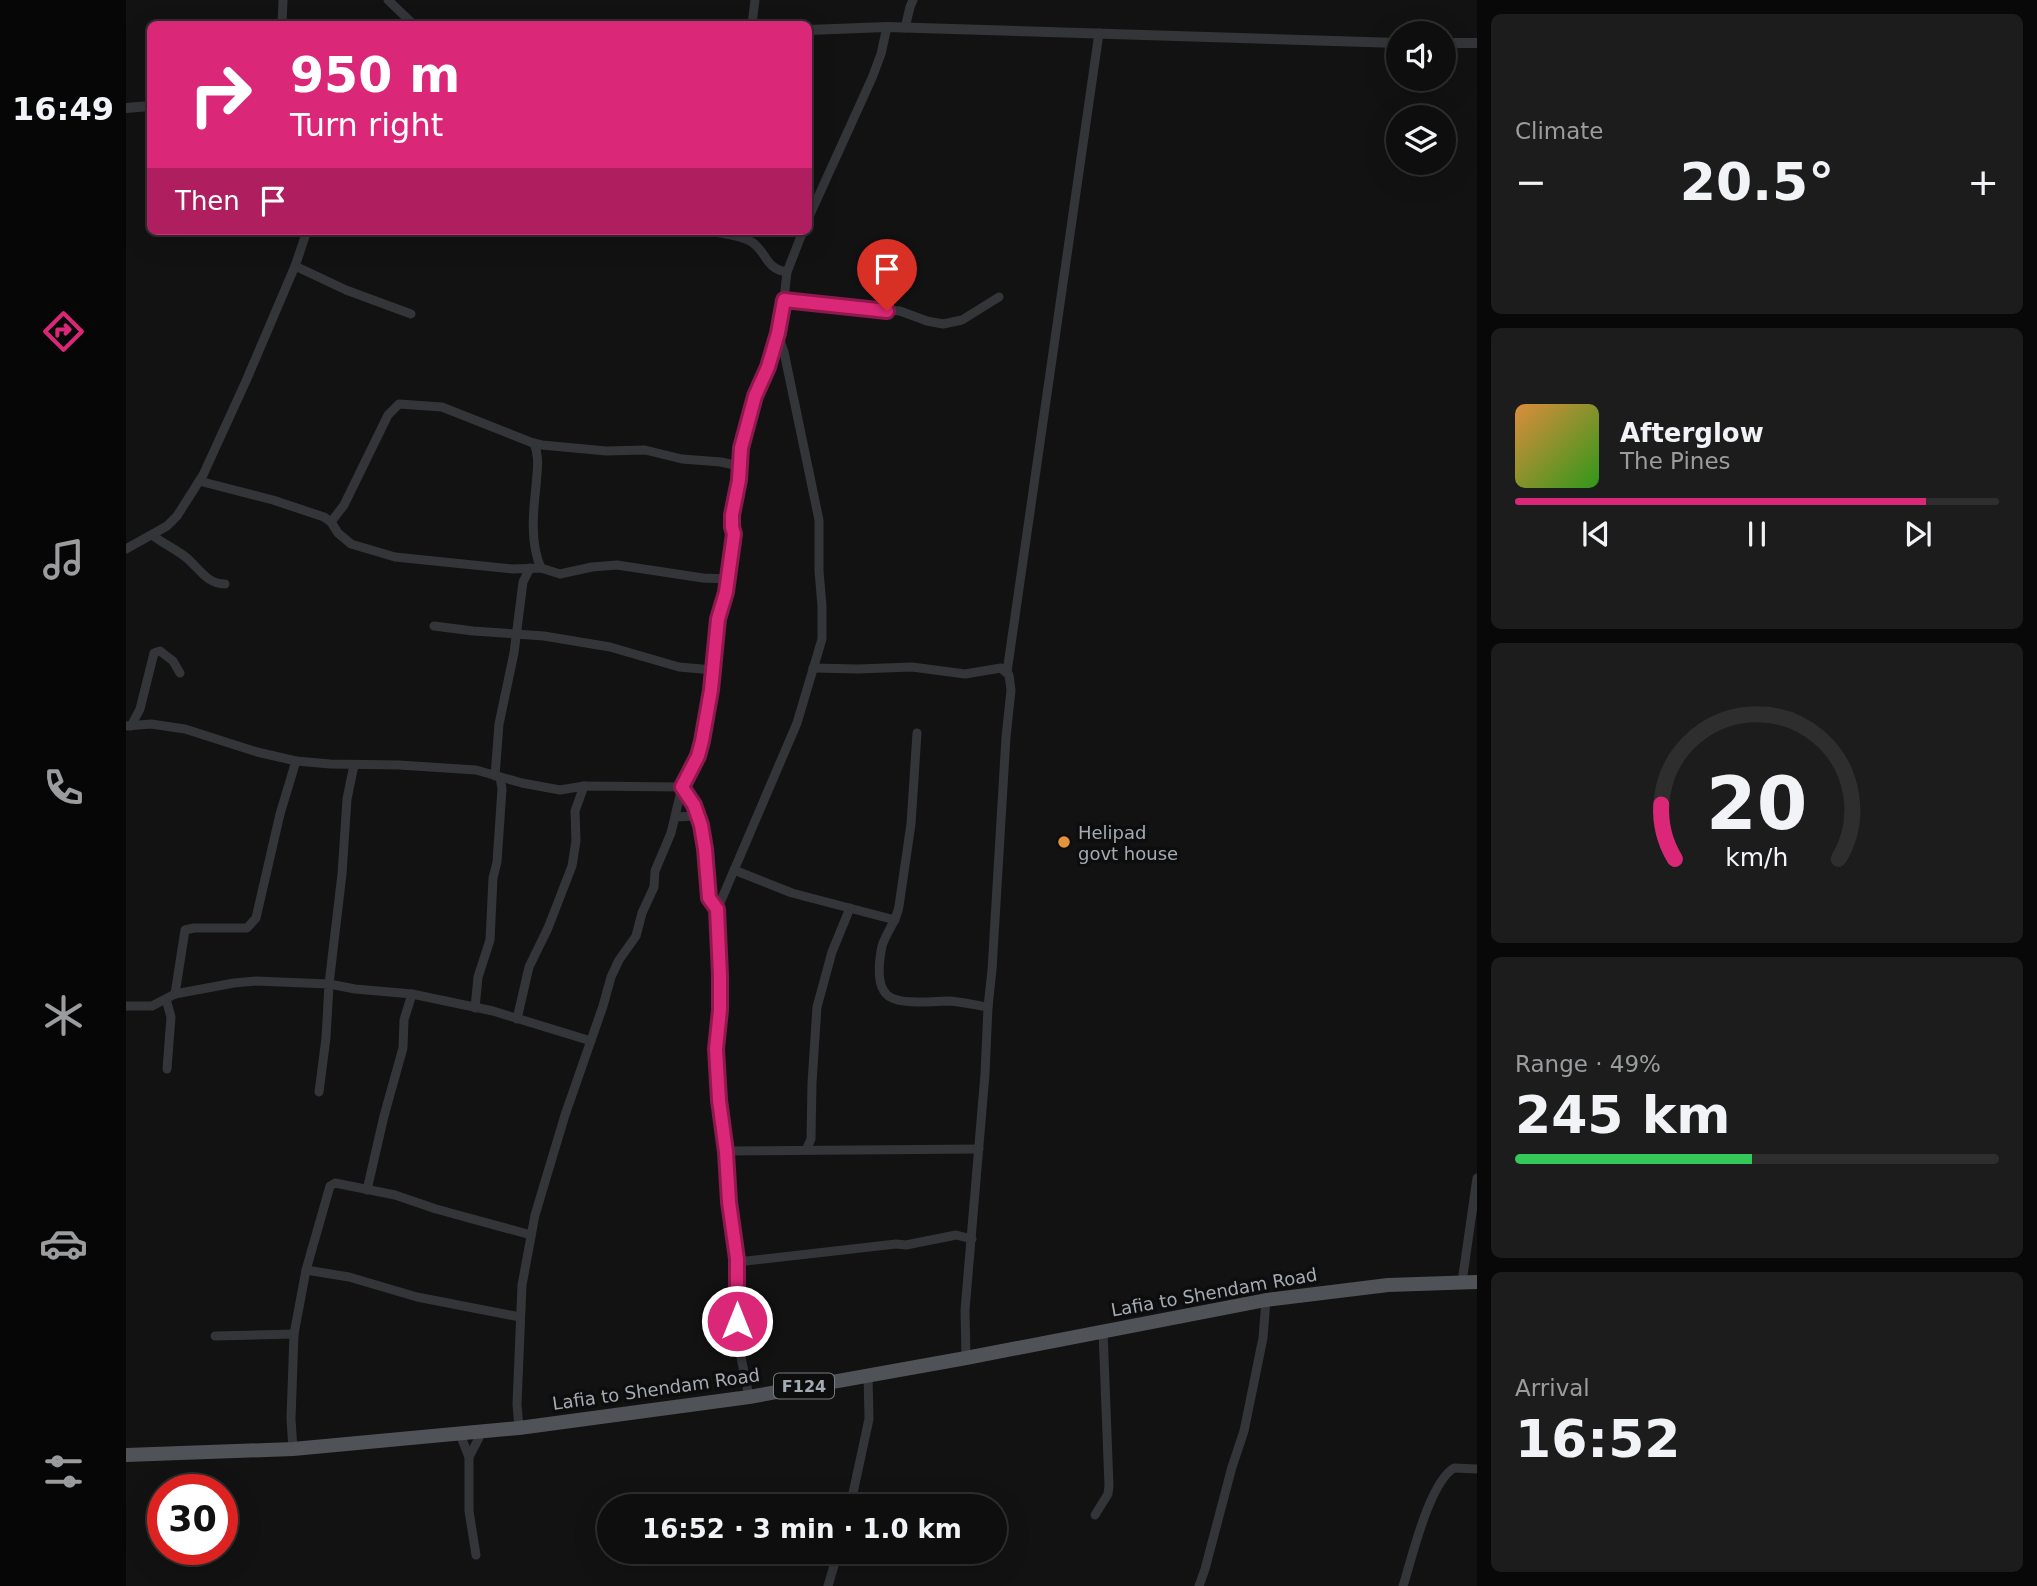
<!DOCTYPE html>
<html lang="en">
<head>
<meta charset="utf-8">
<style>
	body { margin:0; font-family:"DejaVu Sans",sans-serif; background:#1c1c1c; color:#f1f3f6; height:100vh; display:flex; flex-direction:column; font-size:26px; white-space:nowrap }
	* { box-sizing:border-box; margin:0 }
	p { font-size:23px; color:#9b9c9e }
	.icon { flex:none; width:38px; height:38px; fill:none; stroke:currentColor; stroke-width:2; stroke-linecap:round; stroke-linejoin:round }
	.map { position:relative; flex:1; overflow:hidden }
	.sheet { display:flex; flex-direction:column; gap:14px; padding:14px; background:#080808; width:560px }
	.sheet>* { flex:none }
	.guide { position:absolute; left:21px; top:21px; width:665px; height:214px; border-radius:10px; box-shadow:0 7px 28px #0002,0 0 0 2px #2e2e2e; background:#db2777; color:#fff; overflow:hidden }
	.fabs { position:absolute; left:1260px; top:21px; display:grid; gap:14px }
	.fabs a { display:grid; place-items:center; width:70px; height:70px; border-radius:50%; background:#0e0e0e; box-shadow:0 7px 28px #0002,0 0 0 2px #2e2e2e; font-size:35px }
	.speed { position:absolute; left:21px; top:1474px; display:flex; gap:14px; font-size:35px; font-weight:700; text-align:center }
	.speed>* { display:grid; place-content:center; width:91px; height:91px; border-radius:50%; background:#0e0e0e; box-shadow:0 7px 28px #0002,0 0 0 2px #2e2e2e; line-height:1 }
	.speed .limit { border:10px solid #d22; background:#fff; color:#111 }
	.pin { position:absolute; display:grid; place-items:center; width:60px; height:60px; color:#fff; margin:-72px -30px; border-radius:50% 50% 50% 0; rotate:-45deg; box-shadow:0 0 7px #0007 }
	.pin .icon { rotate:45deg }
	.me { position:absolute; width:77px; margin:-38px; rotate:0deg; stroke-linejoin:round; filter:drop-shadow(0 0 5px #0008) }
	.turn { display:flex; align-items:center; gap:24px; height:147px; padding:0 28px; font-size:32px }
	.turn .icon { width:91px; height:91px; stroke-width:2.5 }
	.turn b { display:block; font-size:49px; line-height:60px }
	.then { display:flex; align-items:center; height:66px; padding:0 28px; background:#0003; gap:14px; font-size:26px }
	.big { font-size:52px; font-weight:800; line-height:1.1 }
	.sheet .card { flex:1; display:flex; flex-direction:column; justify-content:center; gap:10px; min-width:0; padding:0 24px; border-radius:10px; background:#1c1c1c }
	.sheet .dial { align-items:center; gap:0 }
	.dial svg { height:182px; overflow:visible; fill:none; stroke:#2e2e2e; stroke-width:7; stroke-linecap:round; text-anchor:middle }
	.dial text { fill:#f1f3f6; stroke:none }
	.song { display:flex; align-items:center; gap:21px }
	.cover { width:84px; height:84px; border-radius:10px; background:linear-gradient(135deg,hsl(30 70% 55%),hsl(110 70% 35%)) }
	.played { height:7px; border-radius:4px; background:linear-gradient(90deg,#db2777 85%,#2e2e2e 85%) }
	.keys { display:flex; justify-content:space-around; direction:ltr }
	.heat { display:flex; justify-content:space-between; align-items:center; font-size:38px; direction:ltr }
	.charge { height:10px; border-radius:5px; background:linear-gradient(90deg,#34c759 49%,#2e2e2e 0) }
	.trip { position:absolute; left:471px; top:1494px; width:410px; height:70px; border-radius:35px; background:#0e0e0e; box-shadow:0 7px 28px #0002,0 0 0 2px #2e2e2e; font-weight:800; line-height:70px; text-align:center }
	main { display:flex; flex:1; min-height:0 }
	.tab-bar { display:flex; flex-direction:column; width:126px; justify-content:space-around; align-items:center; background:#060606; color:#9b9c9e }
	.tab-bar .icon { width:49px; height:49px }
	.tab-bar .on { color:#db2777 }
	.tab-bar b { font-size:32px; color:#f1f3f6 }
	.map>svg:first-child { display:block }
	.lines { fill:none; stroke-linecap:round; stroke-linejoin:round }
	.minor { stroke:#333538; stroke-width:9 }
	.tertiary { stroke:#333538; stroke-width:10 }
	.primary { stroke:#4f5257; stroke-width:14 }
	.route-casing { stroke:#8e194d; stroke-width:18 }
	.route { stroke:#db2777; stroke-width:12 }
	.poi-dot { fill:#e4933a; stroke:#0d0d0e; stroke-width:2.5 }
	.labels { text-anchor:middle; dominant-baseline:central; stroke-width:7; stroke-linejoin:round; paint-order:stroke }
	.shield { fill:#0d0d0e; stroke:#777c82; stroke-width:2 }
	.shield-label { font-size:16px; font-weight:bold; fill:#a4abb3 }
	.poi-label { font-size:18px; fill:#a4abb3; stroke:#0d0d0e; text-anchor:start }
	.street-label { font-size:18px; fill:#a4abb3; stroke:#0d0d0e }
</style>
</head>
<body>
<main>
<nav class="tab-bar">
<b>16:49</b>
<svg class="icon on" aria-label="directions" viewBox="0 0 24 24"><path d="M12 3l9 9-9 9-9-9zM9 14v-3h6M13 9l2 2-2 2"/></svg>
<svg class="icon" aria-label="music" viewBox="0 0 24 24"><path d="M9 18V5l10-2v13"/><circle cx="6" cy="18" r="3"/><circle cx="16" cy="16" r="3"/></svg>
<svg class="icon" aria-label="phone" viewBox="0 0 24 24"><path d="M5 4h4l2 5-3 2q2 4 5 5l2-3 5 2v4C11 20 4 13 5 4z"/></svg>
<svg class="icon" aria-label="climate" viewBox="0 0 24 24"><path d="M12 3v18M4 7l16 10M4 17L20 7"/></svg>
<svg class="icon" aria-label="car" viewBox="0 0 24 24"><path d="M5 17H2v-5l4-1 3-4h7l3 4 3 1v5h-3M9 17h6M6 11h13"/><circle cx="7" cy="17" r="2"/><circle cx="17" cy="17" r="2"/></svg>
<svg class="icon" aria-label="filters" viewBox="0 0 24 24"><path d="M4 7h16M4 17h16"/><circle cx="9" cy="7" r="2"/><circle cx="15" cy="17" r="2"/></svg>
</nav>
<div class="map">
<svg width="1351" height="1586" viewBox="0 0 1351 1586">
	<rect width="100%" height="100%" fill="#121213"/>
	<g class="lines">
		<!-- minor -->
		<g class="minor">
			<polyline points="262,0 287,24"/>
			<polyline points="156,24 157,0"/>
			<polyline points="626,24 629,0"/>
			<polyline points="779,28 784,7 787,0"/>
			<polyline points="682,219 746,78 755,54 761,27"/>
			<path d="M585 231C598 234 613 235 624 241 641 250 638 269 661 272"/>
			<polyline points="169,266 220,290 285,314"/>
			<polyline points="658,300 774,311 801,321 817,324 836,320 873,297"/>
			<path d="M408 443C414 458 411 470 410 486 407 512 404 544 415 568"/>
			<polyline points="73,481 147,500 198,517 205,522 212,533 225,544 269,557 386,569 415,568 434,574 466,567 491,565 577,578 602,579"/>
			<polyline points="205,522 218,505 262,415 273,404 316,407 407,443 416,445 480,451 519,450 556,459 595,462 613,466"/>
			<path d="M26 535C35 542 45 547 54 553 71 563 78 584 99 584"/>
			<polyline points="0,549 41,526 51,516 77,475 120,381 169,266 181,231"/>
			<polyline points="308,626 347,631 418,636 484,647 553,667 587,670"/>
			<polyline points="687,668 732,669 786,667 839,674 875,668 883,675 885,690 880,737 866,970 862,1007"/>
			<polyline points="881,672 973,33"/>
			<polyline points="0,726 25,724 59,729 131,752 170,761 154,814 130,918 121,928 68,928 59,930 49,994"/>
			<polyline points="5,726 14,709 28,653 34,651 47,661 54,673"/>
			<path d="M791 733 785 824 773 906C771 921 760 932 756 946 753 961 749 988 764 997 777 1005 808 1001 824 1001 836 1002 849 1005 862 1007L859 1074 839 1310 840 1358"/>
			<path d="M170 761 204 764 273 765 350 770 396 783 434 790 458 786 556 787C569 806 576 827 579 850 582 870 577 893 591 910"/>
			<polyline points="228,765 221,799 216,874 203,984 229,989 286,994 367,1011 465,1041"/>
			<polyline points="369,776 373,724 388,653 397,582 404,568"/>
			<polyline points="550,817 571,816"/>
			<polyline points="608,870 666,893 769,920"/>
			<polyline points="40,999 45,1017 41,1069"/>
			<polyline points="0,1006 26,1006 49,994 108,983 130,981 203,984 200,1038 193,1092"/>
			<polyline points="349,1008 352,977 364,940 367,878 371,862 376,789 374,777"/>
			<polyline points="391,1019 403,967 422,928 446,866 450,841 449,811 458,786"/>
			<polyline points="680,1150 685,1139 686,1083 691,1007 706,952 724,908"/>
			<polyline points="600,1151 853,1149"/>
			<polyline points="241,1190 258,1116 277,1048 278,1020 286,994"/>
			<polyline points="611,1262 770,1244 780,1245 830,1235 846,1239"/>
			<polyline points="180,1270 204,1186 209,1183 269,1195 310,1209 405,1235"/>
			<polyline points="1336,1282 1351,1178"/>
			<polyline points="89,1336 168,1334"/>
			<polyline points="623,1397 611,1337 611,1259 603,1203 600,1151 593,1100 591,1049 594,1010 594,975 591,910 671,723 696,639 696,606 693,571 693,520 658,352 652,334"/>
			<polyline points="393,1428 391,1404 396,1285 409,1215 439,1115 477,1006 485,977 493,960 510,936 516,913 528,887 529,871 545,833 555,791 573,751 585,689 591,619 600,592 608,534 606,527 606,515 612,484 616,448 629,396 642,367 652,333 657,308 661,272 677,231"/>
			<polyline points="334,1434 343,1457 343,1511 350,1555"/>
			<polyline points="167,1449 165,1419 168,1334 180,1270 223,1277 291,1297 394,1317"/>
			<polyline points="343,1457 356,1432"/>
			<polyline points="724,1507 743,1419 742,1374"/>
			<polyline points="969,1515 982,1494 983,1486 977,1331"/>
			<polyline points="702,1586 712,1552"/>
			<polyline points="1073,1586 1079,1569 1106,1467 1118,1431 1137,1338 1140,1300"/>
			<path d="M1277 1586C1286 1558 1303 1483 1328 1468L1351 1469"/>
		</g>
		<!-- tertiary -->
		<g class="tertiary">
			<polyline points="682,30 761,27 1272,43"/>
			<polyline points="1318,43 1351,43"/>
			<polyline points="0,108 24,106"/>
		</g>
		<!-- primary -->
		<polyline class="primary" points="0,1455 167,1449 393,1428 623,1397 840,1358 1140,1300 1262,1285 1351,1282"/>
	</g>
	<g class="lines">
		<defs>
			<polyline id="route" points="611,1321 611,1259 603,1202 600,1152 593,1100 590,1049 594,1010 594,975 591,909 583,898 579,849 575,825 568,805 556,787 572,756 576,741 585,690 592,619 600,592 608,534 606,527 606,515 613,480 615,448 629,396 642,367 652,333 658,300 761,311"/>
		</defs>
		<!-- route casing -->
		<use href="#route" class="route-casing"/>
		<!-- route -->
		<use href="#route" class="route"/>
	</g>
	<!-- markers -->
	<circle class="poi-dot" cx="938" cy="842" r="7"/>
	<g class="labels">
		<!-- shield labels -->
		<rect class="shield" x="648" y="1373.5" width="60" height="25" rx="5"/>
		<g class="shield-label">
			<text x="678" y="1386">F124</text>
		</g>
		<!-- poi labels -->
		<g class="poi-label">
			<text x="952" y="832">Helipad<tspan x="952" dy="21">govt house</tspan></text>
		</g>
		<!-- street labels -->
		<g class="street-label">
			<text transform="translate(1088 1292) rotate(-10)">Lafia to Shendam Road</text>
			<text transform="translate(530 1389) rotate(-8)">Lafia to Shendam Road</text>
		</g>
	</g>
</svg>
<div class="fabs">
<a><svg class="icon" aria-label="sound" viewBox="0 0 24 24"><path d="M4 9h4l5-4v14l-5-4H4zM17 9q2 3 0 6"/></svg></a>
<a><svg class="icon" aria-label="layers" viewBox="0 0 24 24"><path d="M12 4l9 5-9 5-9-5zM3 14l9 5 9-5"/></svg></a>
</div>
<div class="speed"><div class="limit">30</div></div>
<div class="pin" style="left:761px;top:311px;background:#d93025"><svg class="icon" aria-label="arrive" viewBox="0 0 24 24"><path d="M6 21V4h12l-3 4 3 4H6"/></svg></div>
<svg class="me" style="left:611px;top:1321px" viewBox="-20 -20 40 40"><circle r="17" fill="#db2777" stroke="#fff" stroke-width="3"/><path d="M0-11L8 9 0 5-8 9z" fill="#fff"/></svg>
<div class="trip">16:52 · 3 min · 1.0 km</div>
<div class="guide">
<div class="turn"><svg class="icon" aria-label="right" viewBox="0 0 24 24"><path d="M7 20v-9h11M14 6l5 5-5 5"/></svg><div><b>950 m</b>Turn right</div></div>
<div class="then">Then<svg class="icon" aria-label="arrive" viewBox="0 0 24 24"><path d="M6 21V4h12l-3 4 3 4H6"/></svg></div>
</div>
</div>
<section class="sheet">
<div class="card"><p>Climate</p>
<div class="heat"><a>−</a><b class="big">20.5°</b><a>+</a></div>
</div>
<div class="card">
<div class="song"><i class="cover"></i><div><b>Afterglow</b><p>The Pines</p></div></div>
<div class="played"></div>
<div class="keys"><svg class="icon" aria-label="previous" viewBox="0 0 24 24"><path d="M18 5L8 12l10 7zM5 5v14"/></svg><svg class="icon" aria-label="pause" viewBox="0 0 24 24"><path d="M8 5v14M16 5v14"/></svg><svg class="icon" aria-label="next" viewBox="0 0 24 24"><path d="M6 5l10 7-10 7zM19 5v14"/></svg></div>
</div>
<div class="card dial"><svg viewBox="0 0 100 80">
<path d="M14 69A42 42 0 1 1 86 69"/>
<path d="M14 69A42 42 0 0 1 8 45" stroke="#db2777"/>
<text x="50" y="56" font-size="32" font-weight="700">20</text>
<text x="50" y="72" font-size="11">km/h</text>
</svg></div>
<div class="card"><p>Range · 49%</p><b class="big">245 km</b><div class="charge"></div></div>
<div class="card"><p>Arrival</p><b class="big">16:52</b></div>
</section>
</main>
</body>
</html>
